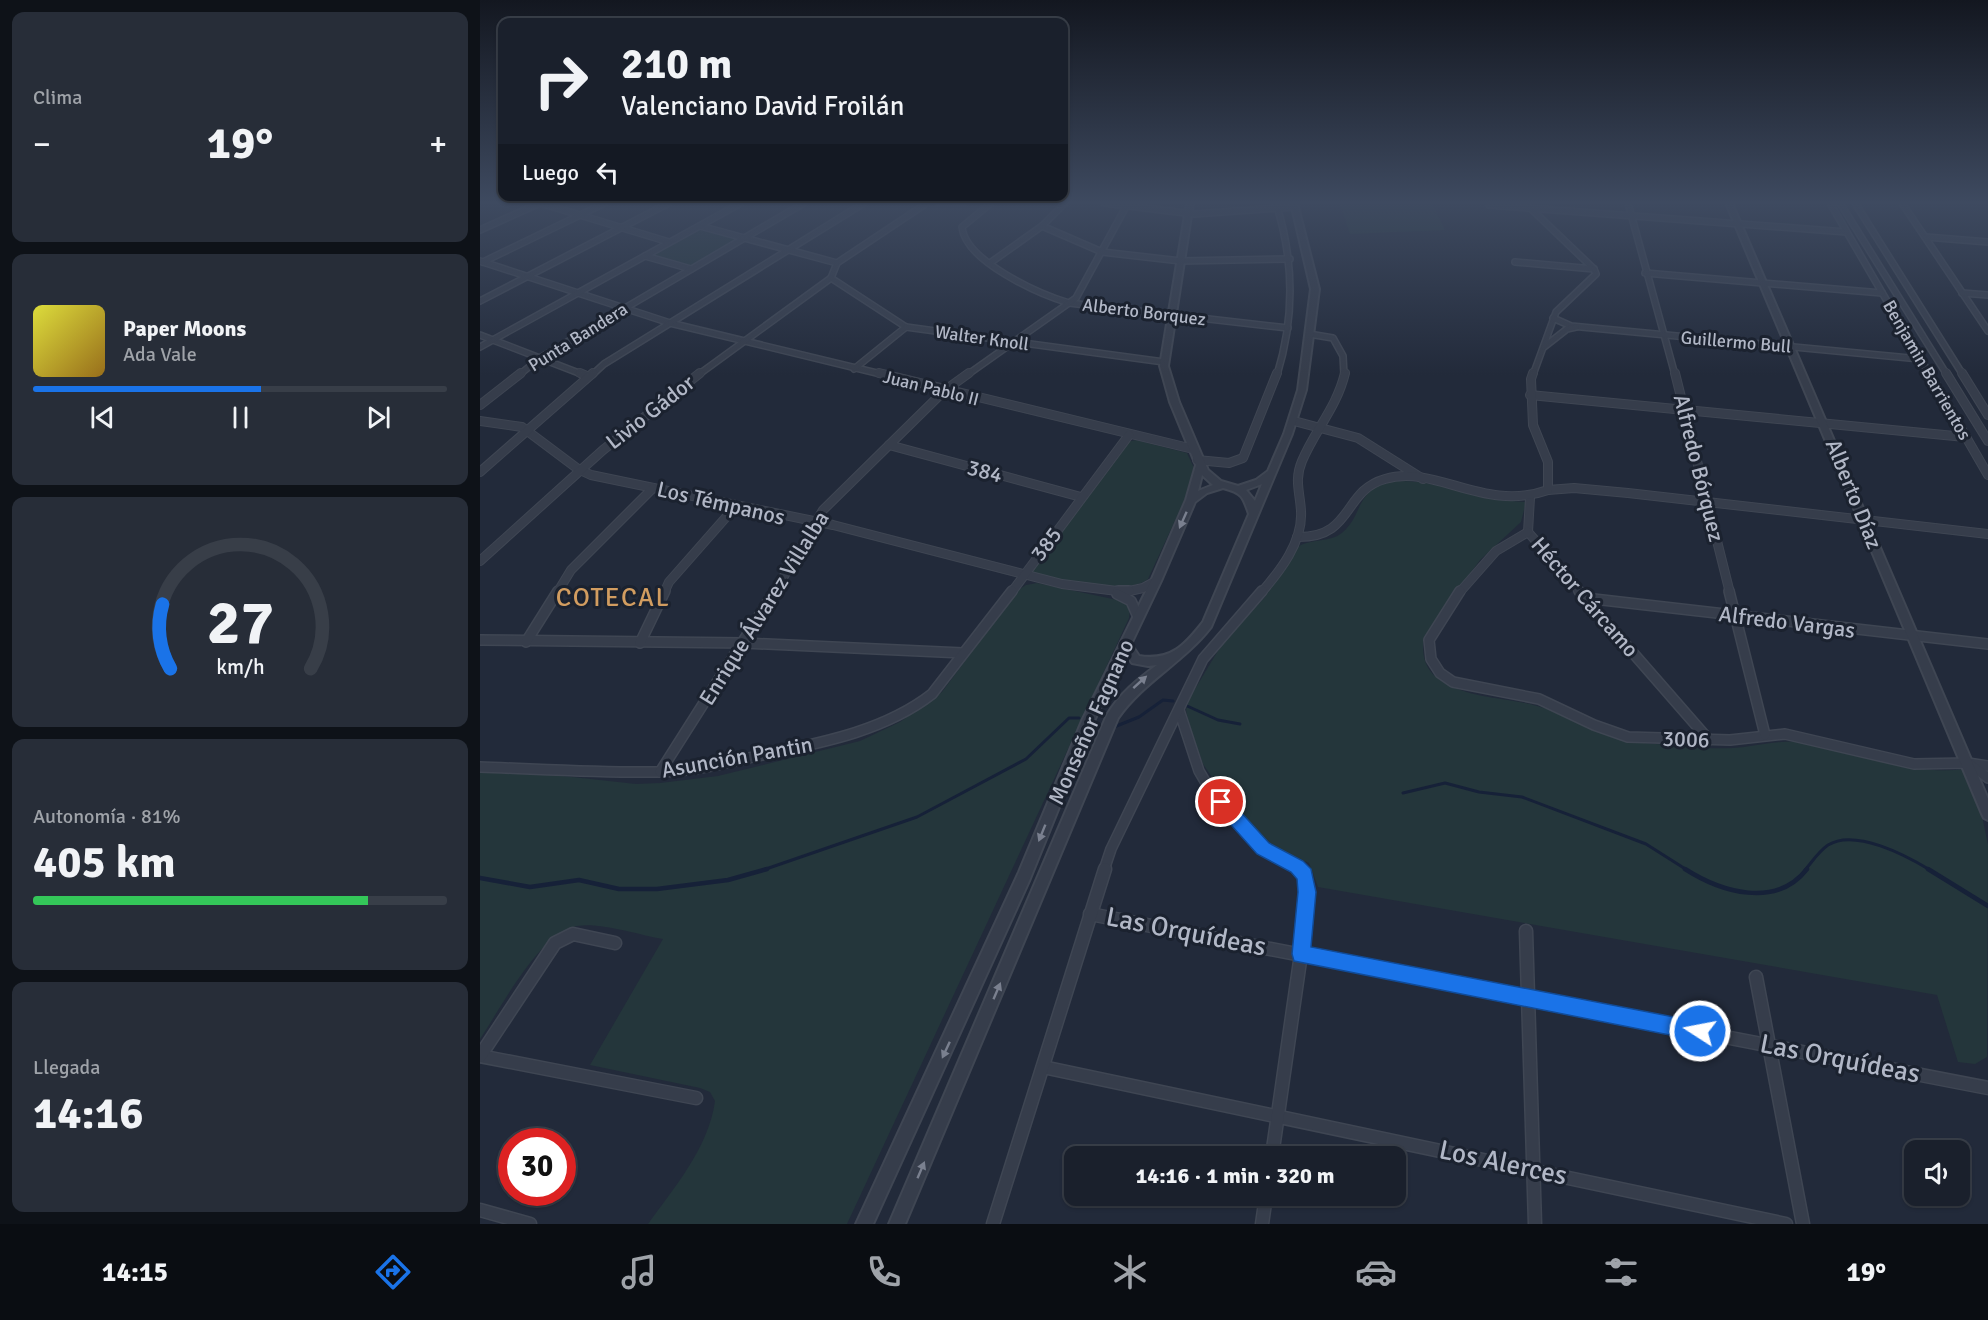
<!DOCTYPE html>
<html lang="es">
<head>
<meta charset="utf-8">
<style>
	body { margin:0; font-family:Signika,sans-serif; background:#272d38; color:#f1f3f6; height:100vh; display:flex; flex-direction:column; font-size:22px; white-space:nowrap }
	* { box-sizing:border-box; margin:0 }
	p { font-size:20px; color:#9fa3a9 }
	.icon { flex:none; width:33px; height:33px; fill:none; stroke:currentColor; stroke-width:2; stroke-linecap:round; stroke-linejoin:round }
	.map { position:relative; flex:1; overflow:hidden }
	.drawer { display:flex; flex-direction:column; gap:12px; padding:12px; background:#0e1218; width:480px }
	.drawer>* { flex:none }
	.top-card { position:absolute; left:18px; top:18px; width:570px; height:183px; border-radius:12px; box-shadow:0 2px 4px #0004,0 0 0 2px #383e48; background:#1a202c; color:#f1f3f6; overflow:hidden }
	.fabs { position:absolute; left:1424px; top:1140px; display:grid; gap:12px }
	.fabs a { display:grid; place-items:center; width:66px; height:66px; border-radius:12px; background:#1a202c; box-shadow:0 2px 4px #0004,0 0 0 2px #383e48; font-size:30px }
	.speed { position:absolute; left:18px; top:1128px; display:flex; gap:12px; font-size:30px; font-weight:700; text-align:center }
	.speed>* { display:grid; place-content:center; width:78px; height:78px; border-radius:50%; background:#1a202c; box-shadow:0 2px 4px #0004,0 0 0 2px #383e48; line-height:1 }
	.speed .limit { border:9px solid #d22; background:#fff; color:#111 }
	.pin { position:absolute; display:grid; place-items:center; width:51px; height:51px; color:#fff; margin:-26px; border:3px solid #fff; border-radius:50%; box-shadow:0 2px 6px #0007 }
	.me { position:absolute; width:66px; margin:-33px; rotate:281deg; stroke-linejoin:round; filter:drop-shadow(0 0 4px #0008) }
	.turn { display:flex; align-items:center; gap:21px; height:126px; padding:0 24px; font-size:27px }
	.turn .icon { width:78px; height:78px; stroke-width:2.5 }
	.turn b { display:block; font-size:42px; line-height:51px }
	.then { display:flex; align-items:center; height:57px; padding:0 24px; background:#0003; gap:12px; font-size:22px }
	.big { font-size:45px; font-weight:700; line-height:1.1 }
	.drawer .widget { flex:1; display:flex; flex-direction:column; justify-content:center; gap:9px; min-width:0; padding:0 21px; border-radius:12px; background:#272d38 }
	.drawer .dial { align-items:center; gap:0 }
	.dial svg { height:156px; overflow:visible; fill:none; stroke:#383e48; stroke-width:7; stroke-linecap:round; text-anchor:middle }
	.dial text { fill:#f1f3f6; stroke:none }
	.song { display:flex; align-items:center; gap:18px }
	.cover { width:72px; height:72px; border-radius:9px; background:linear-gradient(135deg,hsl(60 70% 55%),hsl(40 70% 35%)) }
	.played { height:6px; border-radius:3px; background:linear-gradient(90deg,#1a73e8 55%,#383e48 55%) }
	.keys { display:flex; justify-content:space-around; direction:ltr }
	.heat { display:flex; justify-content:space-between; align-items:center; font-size:33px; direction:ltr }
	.charge { height:9px; border-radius:4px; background:linear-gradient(90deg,#34c759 81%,#383e48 0) }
	.trip { position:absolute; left:584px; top:1146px; width:342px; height:60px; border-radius:12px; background:#1a202c; box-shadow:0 2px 4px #0004,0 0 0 2px #383e48; font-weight:700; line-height:60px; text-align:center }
	.dock { display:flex; height:96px; justify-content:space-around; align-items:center; background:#0a0d12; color:#9fa3a9 }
	.dock .icon { width:42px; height:42px }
	.dock .active { color:#1a73e8 }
	.dock b { font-size:27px; color:#f1f3f6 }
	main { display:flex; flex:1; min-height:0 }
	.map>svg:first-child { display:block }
	.green { fill:#24363b }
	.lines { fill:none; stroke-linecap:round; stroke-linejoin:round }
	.stream-far1 { stroke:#162138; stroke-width:3 }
	.stream { stroke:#162138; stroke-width:4.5 }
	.minor-far3-casing { stroke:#3f4653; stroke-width:8 }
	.minor-far2-casing { stroke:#3f4653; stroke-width:10 }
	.minor-far1-casing { stroke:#3f4653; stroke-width:12 }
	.minor-casing { stroke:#3f4653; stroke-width:15 }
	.tertiary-casing { stroke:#3f4653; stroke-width:4 }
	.secondary-casing { stroke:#3f4653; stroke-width:3 }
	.minor-far3 { stroke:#363d4b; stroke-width:5 }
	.minor-far2 { stroke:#363d4b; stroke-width:8 }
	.minor-far1 { stroke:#363d4b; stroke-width:9 }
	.minor { stroke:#363d4b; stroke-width:12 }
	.tertiary { fill:#363d4b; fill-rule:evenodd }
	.secondary { fill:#444b5d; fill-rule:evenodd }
	.oneway { fill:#7a808f }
	.route { fill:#1a73e8; stroke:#114b97; stroke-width:1.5 }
	.labels { text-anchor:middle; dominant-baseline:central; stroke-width:6; stroke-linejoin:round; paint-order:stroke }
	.far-street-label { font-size:18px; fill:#b1b7c6; stroke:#1b222f }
	.street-label { font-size:22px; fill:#b1b7c6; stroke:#1b222f }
	.quarter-label { font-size:26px; letter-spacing:1.5px; fill:#d29d60; stroke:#1b222f }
	.near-street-label { font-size:27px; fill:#b1b7c6; stroke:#1b222f }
</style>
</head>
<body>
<main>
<section class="drawer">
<div class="widget"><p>Clima</p>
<div class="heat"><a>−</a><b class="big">19°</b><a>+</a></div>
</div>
<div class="widget">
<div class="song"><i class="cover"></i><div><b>Paper Moons</b><p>Ada Vale</p></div></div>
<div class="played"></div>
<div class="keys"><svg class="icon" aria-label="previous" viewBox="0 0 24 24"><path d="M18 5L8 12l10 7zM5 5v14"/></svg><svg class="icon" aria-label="pause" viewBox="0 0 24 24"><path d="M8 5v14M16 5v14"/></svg><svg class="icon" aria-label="next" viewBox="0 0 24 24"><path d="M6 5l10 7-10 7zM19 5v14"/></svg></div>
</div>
<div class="widget dial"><svg viewBox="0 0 100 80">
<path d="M14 69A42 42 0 1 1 86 69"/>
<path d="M14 69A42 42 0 0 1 10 36" stroke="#1a73e8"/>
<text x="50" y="56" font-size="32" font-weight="700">27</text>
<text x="50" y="72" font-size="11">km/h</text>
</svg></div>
<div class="widget"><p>Autonomía · 81%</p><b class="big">405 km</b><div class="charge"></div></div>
<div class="widget"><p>Llegada</p><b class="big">14:16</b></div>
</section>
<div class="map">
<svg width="1508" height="1224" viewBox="0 0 1508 1224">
	<rect width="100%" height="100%" fill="#222a3a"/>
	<!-- green -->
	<g class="green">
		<polygon points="860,203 952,203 965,230 870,234"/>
		<polygon points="220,227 260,239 211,267 169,255"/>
		<path d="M656 440 707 453 714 468 712 484 668 579C650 595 572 584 551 573L647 442Z"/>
		<path d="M905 482C952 476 999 501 1046 502L1041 522 1000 560 944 637C941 655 945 670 960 680 988 699 1026 697 1057 706 1094 716 1125 740 1164 743 1194 745 1235 751 1264 747 1285 744 1302 740 1323 742 1378 746 1427 777 1484 769L1500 806 1508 845 1507 1057 1495 1064 1478 1062 1457 995 838 887 829 863 797 850 747 799 723 764 709 725 706 710 709 699 742 644 785 597 815 549C829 537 850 544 863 532 883 514 874 497 905 482Z"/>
		<path d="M557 583 647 602 650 608 649 618 367 1224H168C194 1188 229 1147 235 1101L230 1092 220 1088 110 1065 183 939C159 935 120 922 97 926 59 933 21 1008 0 1039V772L56 773 156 784 180 783 238 776 380 741 420 722 462 692 537 591 546 585Z"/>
	</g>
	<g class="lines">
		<!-- stream-far1 -->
		<g class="stream-far1">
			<polyline points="705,705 738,720 760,724"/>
			<polyline points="634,727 659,717 683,700 693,701"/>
			<polyline points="923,793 965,783 999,792 1042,797 1166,844 1207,870"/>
			<polyline points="283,870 437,817 546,759 589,718 599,718"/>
			<path d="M1325 870C1332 862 1338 852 1348 845 1375 828 1427 856 1450 870"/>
		</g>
		<!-- stream -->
		<g class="stream">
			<path d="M1205 869C1241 892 1296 909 1327 869"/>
			<polyline points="1448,869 1508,906"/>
			<polyline points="0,878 50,887 99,880 139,889 177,889 248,880 287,869"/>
		</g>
		<defs>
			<g id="minor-far3">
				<polyline points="60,203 189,242"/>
				<polyline points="447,203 357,263 351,278 426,327 684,362"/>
				<path d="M511 203 482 227C485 261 559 294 589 303L808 328"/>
				<polyline points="624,203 714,214 815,207"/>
				<path d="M796 203C814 260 815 317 797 375"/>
				<polyline points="1045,203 1114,269 1116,274 1076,312 1053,375"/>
				<polyline points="1148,203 1195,375"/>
				<polyline points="1350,203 1450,375"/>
				<polyline points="1360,203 1467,375"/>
				<polyline points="1375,203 1483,375"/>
				<polyline points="1422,203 1508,331"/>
				<polyline points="1009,205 1366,232"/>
				<polyline points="220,226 357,263"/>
				<polyline points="562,226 622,252 701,261 810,259"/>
				<polyline points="0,230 60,203"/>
				<polyline points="1446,237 1508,242"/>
				<polyline points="165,256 211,269"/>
				<polyline points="0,261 190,323 405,375"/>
				<polyline points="3,262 125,203"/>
				<polyline points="1035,262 1114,269"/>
				<polyline points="510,263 562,226 585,203"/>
				<polyline points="1165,273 1402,293"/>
				<polyline points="1482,293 1508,295"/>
				<polyline points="0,301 189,203"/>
				<polyline points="1073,318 1091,326 1440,359"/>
				<polyline points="829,334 853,338 863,356 864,375"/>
				<polyline points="0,335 104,375"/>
				<polyline points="0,347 261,203"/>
				<polyline points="1064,347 1087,329 1096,327"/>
				<polyline points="374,369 426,327"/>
				<polyline points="39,375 60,358 324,203"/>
				<polyline points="112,375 124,364 384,203"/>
				<polyline points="218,375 351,278"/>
				<polyline points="487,375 596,298 648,203"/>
			</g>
			<g id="minor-far2">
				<polyline points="100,373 107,376"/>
				<polyline points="399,373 713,449"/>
				<polyline points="1195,373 1250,593"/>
				<polyline points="1449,373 1508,475"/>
				<polyline points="1466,373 1508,441"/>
				<polyline points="1482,373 1508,415"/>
				<polyline points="1050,395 1485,437"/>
				<polyline points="0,405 41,373"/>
				<polyline points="0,421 42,427 98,469 111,475 353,525 582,584 645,592 663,588 676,581"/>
				<polyline points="814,421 878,438 943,479"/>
				<polyline points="409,445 601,497"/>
				<polyline points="717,460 749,463 763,458 797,373"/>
				<polyline points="0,472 113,373"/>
				<polyline points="1068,490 1094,488 1148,493 1508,534"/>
				<polyline points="1050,498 1048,532 1101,593"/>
				<path d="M817 537C874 538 862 491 905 479 956 464 1004 513 1068 490V462L1053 425 1051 379 1053 373"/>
				<polyline points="0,561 123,450 220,373"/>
				<polyline points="77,593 91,570 173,488"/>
				<polyline points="184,593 189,582 255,507"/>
				<polyline points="294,593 343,510 464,391 489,373"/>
				<polyline points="531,593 649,435"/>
				<path d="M781 593C800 571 823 542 821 511 820 492 814 480 822 461 835 430 857 407 865 373"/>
				<polyline points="979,593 1016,551 1048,532"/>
			</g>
			<g id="minor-far1">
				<polyline points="638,591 649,591"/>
				<polyline points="980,591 949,640 951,659 960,673 973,682 1059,699 1114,725 1148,737 1250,740 1305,734 1434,764 1488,763 1508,766"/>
				<polyline points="1099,591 1229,740"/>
				<polyline points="1249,591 1285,735"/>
				<polyline points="637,594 651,601 658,617"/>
				<polyline points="1105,598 1508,644"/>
				<polyline points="0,640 264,643 483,653"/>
				<polyline points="46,642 78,591"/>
				<polyline points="160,643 185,591"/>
				<polyline points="699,710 719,771 729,788 783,848 820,870"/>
				<polyline points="1491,765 1508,778"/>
				<path d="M0 767C59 769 119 773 178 772 210 772 242 764 273 757 334 744 402 733 452 694L532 591"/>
				<polyline points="180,772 295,591"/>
				<polyline points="624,870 631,849 723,659 782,591"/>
			</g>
			<g id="minor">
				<polyline points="610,914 1508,1088"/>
				<polyline points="1046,931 1055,1224"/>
				<polyline points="1276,977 1323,1224"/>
				<polyline points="0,1056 216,1098"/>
				<polyline points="0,1056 75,943 93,934 135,943"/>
				<polyline points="563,1067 1306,1224"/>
				<polyline points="792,1156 821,954 827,892 825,875 819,869"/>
				<polyline points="0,1210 50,1224"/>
				<polyline points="513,1224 625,869"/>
				<polyline points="782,1224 786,1196"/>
			</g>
			<g id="tertiary">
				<path d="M707 203H713L688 366 699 402 728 470 741 481 758 486 776 480 788 471 804 434 818 390 831 289 811 203H817L839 289 826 390 812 434 731 627C704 662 663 682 638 718L425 1224H409L627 715C639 694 658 679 677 665L668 666 652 663 646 654 614 721 549 881 393 1224H376L539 872 602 721 671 581 706 500 716 465 690 402 680 366ZM722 475 733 485 718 491ZM782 484 775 501 766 490ZM743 488C762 493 763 496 769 514L723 622C705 645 691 661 659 656L651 644 681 581 715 502 727 493Z"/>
				<polygon points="1246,203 1252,203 1508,799 1508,820 1504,818 1502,814"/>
			</g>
			<polygon id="secondary" points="454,203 488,203 485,205 457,205"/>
		</defs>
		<!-- minor-far3 casing -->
		<use href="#minor-far3" class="minor-far3-casing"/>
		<!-- minor-far2 casing -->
		<use href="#minor-far2" class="minor-far2-casing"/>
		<!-- minor-far1 casing -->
		<use href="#minor-far1" class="minor-far1-casing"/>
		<!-- minor casing -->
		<use href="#minor" class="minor-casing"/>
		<!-- tertiary casing -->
		<use href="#tertiary" class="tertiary-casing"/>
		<!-- secondary casing -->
		<use href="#secondary" class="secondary-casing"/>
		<!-- minor-far3 -->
		<use href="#minor-far3" class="minor-far3"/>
		<!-- minor-far2 -->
		<use href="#minor-far2" class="minor-far2"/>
		<!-- minor-far1 -->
		<use href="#minor-far1" class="minor-far1"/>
		<!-- minor -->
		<use href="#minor" class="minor"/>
		<!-- tertiary -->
		<use href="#tertiary" class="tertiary"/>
		<!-- secondary -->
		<use href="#secondary" class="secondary"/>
	</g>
	<!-- one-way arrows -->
	<defs><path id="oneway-solid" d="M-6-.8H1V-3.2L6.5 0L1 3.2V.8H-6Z" transform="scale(1.5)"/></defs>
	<g class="oneway">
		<use href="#oneway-solid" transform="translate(703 520) rotate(114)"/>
		<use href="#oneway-solid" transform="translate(660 682) rotate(-42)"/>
		<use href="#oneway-solid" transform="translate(562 833) rotate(112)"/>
		<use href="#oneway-solid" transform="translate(517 991) rotate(-67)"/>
		<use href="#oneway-solid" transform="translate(466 1050) rotate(115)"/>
		<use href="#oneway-solid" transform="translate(441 1170) rotate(-67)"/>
	</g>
	<!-- sky -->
	<linearGradient id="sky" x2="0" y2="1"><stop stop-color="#131720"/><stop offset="0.54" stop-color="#3e4a60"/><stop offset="1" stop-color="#3e4a60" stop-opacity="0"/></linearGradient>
	<rect width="1508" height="375" fill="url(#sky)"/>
	<!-- route -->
	<polygon class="route" points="741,795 747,797 789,843 823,861 831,869 836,892 831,947 1220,1022 1227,1025 1229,1031 1227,1038 1220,1041 814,961 812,954 818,892 817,879 811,872 777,854 735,807 733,802 735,797"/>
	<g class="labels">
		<!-- far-street labels -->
		<g class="far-street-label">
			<text transform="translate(664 312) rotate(7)">Alberto Borquez</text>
			<text transform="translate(98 337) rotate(-32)">Punta Bandera</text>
			<text transform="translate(502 338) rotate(8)">Walter Knoll</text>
			<text transform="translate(1256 342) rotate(5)">Guillermo Bull</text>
			<text transform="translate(1447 370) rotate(60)">Benjamin Barrientos</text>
			<text transform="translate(451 388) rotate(14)">Juan Pablo II</text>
		</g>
		<!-- street labels -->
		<g class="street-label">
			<text transform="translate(170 412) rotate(-38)">Livio Gádor</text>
			<text transform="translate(1219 468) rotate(76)">Alfredo Bórquez</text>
			<text transform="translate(505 471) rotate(15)">384</text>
			<text transform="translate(1374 494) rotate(68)">Alberto Díaz</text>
			<text transform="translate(241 503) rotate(13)">Los Témpanos</text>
			<text transform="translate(566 544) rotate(-53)">385</text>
			<text transform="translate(1105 597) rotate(49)">Héctor Cárcamo</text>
			<text transform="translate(284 608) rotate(-58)">Enrique Álvarez Villalba</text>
			<text transform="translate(1307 622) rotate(7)">Alfredo Vargas</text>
			<text transform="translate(611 722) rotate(-66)">Monseñor Fagnano</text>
			<text transform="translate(1206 739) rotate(2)">3006</text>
			<text transform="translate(257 757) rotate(-10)">Asunción Pantin</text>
		</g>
		<!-- quarter labels -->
		<g class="quarter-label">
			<text x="133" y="598">COTECAL</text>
		</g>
		<!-- near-street labels -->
		<g class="near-street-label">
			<text transform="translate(706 932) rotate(11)">Las Orquídeas</text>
			<text transform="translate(1360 1059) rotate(11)">Las Orquídeas</text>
			<text transform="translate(1023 1163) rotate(12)">Los Alerces</text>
		</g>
	</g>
</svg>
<div class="fabs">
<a><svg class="icon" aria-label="sound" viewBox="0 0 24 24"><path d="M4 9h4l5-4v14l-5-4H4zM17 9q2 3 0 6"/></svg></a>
</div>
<div class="speed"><div class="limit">30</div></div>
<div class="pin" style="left:741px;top:802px;background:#d93025"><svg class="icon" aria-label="arrive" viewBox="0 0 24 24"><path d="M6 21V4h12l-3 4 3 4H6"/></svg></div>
<svg class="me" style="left:1220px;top:1031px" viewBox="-20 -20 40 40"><circle r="17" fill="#1a73e8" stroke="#fff" stroke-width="3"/><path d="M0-11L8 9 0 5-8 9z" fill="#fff"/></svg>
<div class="trip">14:16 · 1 min · 320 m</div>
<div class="top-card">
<div class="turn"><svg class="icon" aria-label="right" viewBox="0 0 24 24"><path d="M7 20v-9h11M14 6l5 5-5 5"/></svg><div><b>210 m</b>Valenciano David Froilán</div></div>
<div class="then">Luego<svg class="icon" aria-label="left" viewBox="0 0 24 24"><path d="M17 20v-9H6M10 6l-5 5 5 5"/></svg></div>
</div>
</div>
</main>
<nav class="dock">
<b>14:15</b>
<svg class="icon active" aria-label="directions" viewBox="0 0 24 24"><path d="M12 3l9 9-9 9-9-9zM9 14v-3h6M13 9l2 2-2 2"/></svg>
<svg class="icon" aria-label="music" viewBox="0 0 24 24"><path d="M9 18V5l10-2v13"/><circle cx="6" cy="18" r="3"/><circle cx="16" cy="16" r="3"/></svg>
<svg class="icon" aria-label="phone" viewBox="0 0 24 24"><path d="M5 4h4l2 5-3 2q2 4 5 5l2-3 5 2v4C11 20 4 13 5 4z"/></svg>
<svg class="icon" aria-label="climate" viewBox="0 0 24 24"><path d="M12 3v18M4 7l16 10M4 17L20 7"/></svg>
<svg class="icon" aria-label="car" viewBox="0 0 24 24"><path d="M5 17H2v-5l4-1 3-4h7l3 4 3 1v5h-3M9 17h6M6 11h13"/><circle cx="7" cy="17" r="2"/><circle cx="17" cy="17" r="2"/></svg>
<svg class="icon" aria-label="filters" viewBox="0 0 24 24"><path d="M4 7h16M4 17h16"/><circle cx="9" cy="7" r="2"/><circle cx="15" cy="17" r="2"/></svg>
<b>19°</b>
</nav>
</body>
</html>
